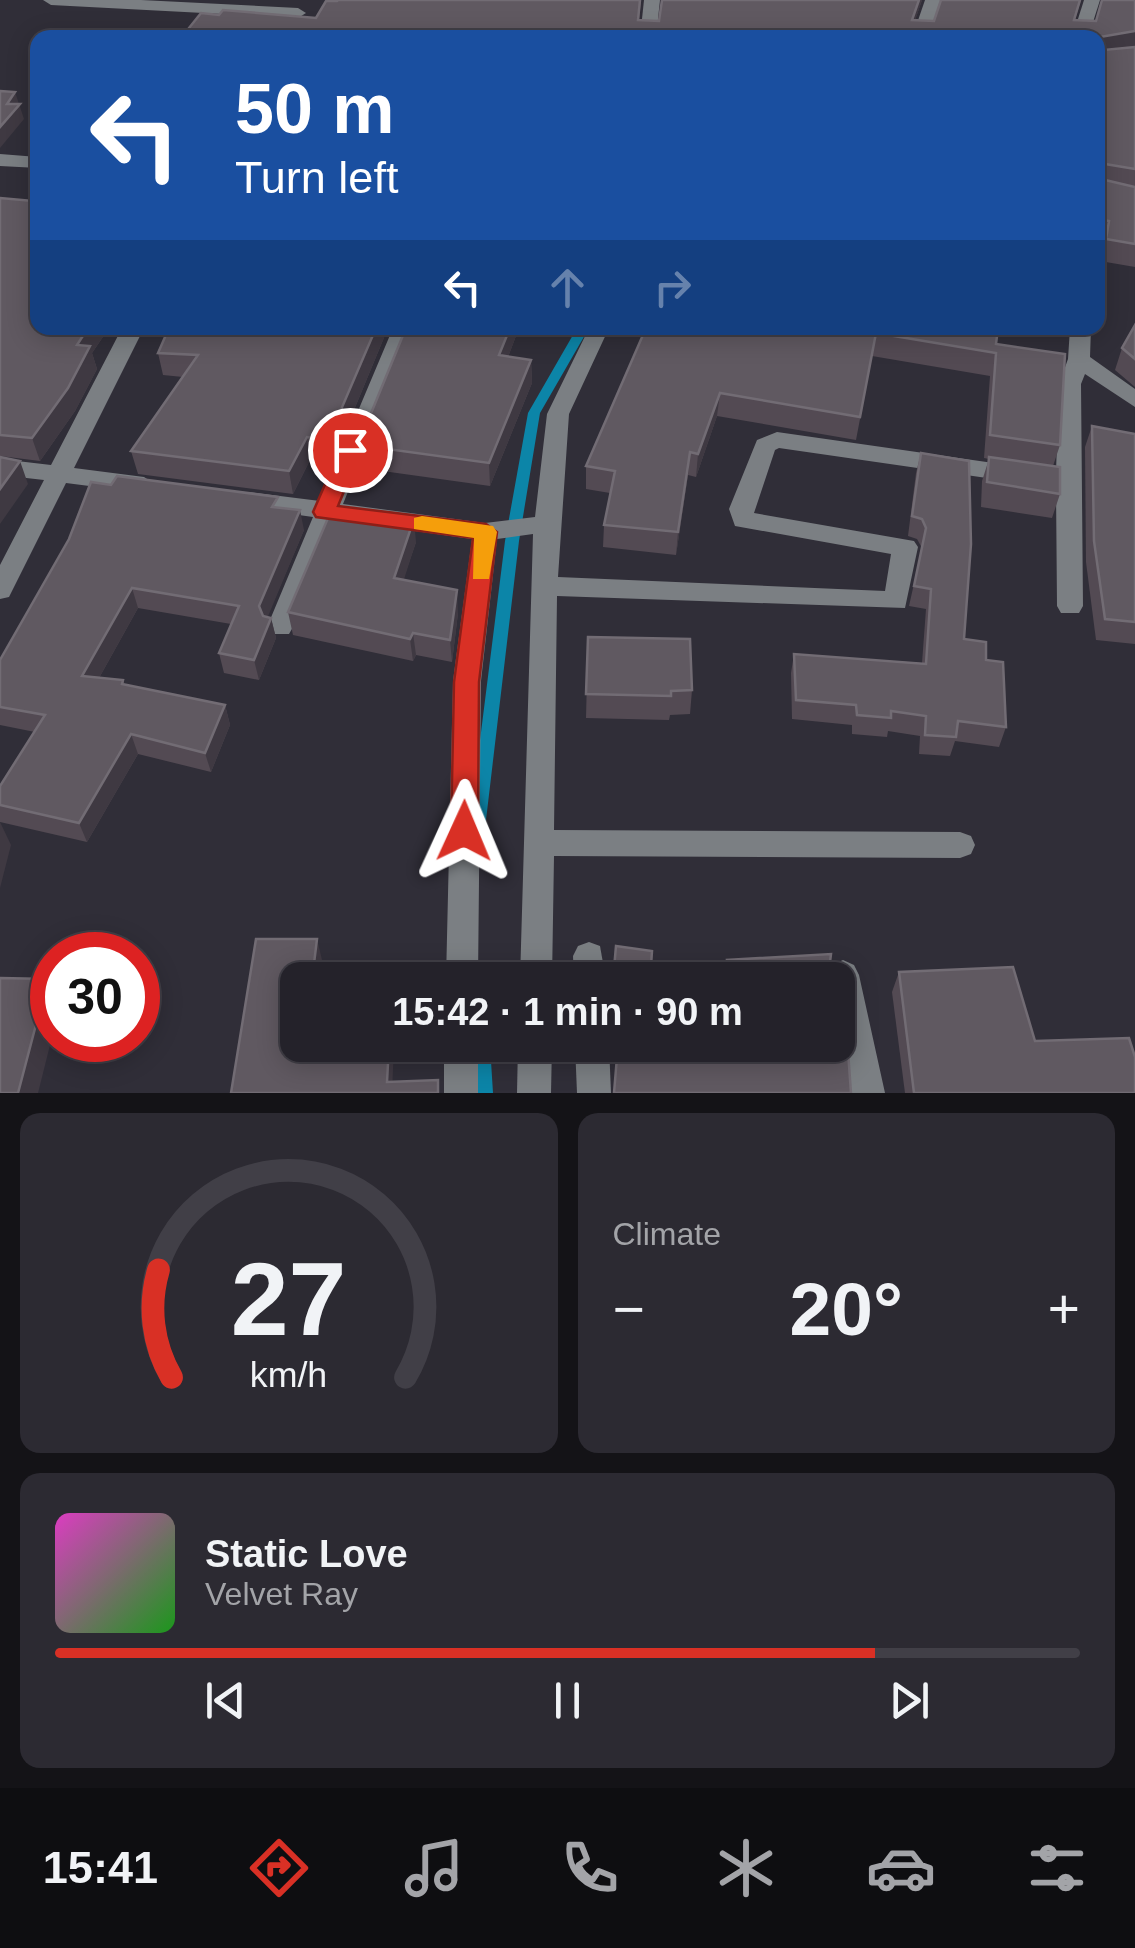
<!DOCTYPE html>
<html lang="en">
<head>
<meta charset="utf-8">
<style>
	body { margin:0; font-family:Arial,sans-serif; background:#2c2a32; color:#f1f3f6; height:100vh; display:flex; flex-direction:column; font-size:38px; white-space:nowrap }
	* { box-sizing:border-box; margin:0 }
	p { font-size:32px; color:#a3a4a8 }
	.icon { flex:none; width:55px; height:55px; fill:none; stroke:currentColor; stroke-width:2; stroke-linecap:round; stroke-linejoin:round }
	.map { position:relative; height:1093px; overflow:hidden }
	.side { display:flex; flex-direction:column; gap:20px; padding:20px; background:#141317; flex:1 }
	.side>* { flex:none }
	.hud { position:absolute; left:30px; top:30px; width:1075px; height:305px; border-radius:20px; box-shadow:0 5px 25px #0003,0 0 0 2px #413f47; background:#1a4fa0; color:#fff; overflow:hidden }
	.speed { position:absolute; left:30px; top:932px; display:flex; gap:20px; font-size:50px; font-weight:700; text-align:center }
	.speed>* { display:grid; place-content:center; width:130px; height:130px; border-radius:50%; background:#24222a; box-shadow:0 5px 25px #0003,0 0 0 2px #413f47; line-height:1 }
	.speed .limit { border:15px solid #d22; background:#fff; color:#111 }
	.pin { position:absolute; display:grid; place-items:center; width:85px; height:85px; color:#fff; margin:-42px; border:5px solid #fff; border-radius:50%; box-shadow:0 2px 10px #0007 }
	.me { position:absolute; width:110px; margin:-55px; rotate:1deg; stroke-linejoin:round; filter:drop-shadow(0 0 8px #0008) }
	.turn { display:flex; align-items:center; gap:35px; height:210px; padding:0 40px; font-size:45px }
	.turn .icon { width:130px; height:130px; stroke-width:2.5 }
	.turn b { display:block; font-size:70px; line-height:85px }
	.lanes { display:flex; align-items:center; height:95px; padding:0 40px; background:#0003; justify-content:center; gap:50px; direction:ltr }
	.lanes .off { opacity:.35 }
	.big { font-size:75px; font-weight:800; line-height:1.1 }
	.side .tile { flex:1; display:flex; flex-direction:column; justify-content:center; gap:15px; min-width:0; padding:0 35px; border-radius:20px; background:#2c2a32 }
	.side .dial { align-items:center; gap:0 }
	.dial svg { height:260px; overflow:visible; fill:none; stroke:#413f47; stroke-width:7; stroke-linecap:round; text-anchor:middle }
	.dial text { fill:#f1f3f6; stroke:none }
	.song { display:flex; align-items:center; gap:30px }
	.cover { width:120px; height:120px; border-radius:15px; background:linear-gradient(135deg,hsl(310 70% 55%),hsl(120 70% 35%)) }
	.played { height:10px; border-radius:5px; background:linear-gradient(90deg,#d93025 80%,#413f47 80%) }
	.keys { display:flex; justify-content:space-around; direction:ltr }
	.heat { display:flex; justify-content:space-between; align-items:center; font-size:55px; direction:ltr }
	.side .tiles { flex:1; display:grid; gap:20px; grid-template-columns:1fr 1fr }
	.tile:last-child { grid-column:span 2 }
	.trip { position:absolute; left:280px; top:962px; width:575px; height:100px; border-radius:20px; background:#24222a; box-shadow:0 5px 25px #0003,0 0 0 2px #413f47; font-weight:800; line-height:100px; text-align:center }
	.tabs { display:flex; height:160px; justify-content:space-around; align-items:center; background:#0e0e11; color:#a3a4a8 }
	.tabs .icon { width:70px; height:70px }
	.tabs .active { color:#d93025 }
	.tabs b { font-size:45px; color:#f1f3f6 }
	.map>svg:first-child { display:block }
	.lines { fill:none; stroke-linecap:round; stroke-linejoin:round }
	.stream { fill:#0c85a8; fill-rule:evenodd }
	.minor { fill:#7b7f83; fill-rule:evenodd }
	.wall { fill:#534a53 }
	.shaded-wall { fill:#3f3942 }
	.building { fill:#605961; stroke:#726c74; stroke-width:2.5 }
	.route { fill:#d93025; stroke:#8d1f18; stroke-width:2.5 }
	.slow { fill:#f59e0b }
</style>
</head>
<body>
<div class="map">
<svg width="1135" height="1093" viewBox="0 0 1135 1093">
	<rect width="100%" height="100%" fill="#302e38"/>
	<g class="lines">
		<!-- stream -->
		<g class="stream">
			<polygon points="577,328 589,328 540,413 519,541 486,820 484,825 478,827 472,825 470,820 505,541 528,413"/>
			<polygon points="472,1045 490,1045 493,1093 475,1093"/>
		</g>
		<!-- minor -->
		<g class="minor">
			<polygon points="43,0 141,0 298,8 306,13 298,18 51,5"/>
			<polygon points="644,0 660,0 656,38 640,38"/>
			<polygon points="925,0 941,0 928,38 912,38"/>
			<polygon points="1084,0 1100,0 1088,38 1072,38"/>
			<polygon points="0,154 38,157 38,168 0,166"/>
			<polygon points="122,328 144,328 74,468 144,477 156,485 144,493 66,483 9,597 0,599 0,565 44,480 0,475 0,459 51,465"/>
			<polygon points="393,328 414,328 343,504 485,523 535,517 547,414 589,328 609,328 569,414 558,577 885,591 891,554 735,526 729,509 757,440 777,432 1056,472 1059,384 1068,359 1070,328 1091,328 1090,357 1135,389 1135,407 1085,374 1081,384 1083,606 1079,613 1061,613 1057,606 1056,488 779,448 775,450 754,513 914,541 918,547 905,608 557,596 554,830 960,832 971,836 975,845 971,854 960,858 554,856 552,980 520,980 533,534 497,539 481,681 478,980 446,980 453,681 472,539 336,520 293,627 289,634 271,634 267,627 313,517 248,508 236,500 248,492 320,501"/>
			<polygon points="589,942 600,946 606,980 574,980 573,956 578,946"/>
			<polygon points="843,960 854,965 859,975 885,1093 851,1093 838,1027 838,980 828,980 832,965"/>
			<rect x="444" y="1045" width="34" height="48"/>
			<polygon points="518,1045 552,1045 551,1093 517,1093"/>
			<polygon points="575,1045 609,1045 611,1093 577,1093"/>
		</g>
	</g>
	<!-- wall -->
	<g class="wall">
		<polygon points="338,0 641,0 639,20 659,21 662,0 922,0 915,20 934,21 941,0 1081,0 1075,20 1096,21 1102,0 1135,0 1135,267 1100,261 1102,243 1098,242 1098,38 181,38 201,13 219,15 223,10 316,18 326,1 337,1"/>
		<polygon points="0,198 38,328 109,328 92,353 97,369 75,411 40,461 0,456"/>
		<polygon points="1135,325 1135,387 1115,370 1122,348"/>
		<polygon points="388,328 332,463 310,460 293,494 138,474 131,451 183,377 163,375 158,353"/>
		<polygon points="406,328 519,328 508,357 531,360 532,383 490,486 361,468 358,445"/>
		<polygon points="646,328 998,328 996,344 1060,445 1053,466 1060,494 1052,518 981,507 982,481 989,459 984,458 990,376 872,356 856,440 717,416 696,477 688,475 676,555 603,547 604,525 610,493 586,489 586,466"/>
		<polygon points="1092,426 1135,434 1135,644 1096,640 1086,562 1085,447"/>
		<polygon points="921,453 964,639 986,660 1006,727 999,747 955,741 950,756 919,754 920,736 888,731 887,737 852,734 852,725 792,719 791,673 794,654 922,663 926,609 909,606 922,548 917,539 908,536 916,473"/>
		<polygon points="280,508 304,530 267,617 271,618 276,638 259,680 224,673 219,653 231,624 138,608 99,678 123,680 125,685 225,705 230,725 211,772 138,754 87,842 0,822 0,786 35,732 0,725 0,660"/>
		<polygon points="416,542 403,580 458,613 452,662 416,655 413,661 293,635 288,612"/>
		<polygon points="588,637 692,690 690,714 670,715 669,720 586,718"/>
		<polygon points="616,946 652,951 651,966 725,972 727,960 831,954 830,962 837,964 848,1051 851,1093 614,1093 616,1062 610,1045 838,1045 838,980 613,980"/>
		<polygon points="899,972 1035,1041 1135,1093 905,1093 892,992"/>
	</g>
	<!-- shaded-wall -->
	<g class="shaded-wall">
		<polygon points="919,0 922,0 909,38 912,20"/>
		<polygon points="1135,31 1135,50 1098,56 1100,37"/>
		<polygon points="15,92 24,119 0,148 0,127 7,104"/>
		<polygon points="88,328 109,328 92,353 97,369 75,411 40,461 32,438 77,345"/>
		<polygon points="376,328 388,328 332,463 328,440"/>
		<polygon points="510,328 519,328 500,378 499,355"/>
		<polygon points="531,360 532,383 490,486 489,463"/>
		<polygon points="720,393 717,416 696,477 698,454"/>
		<polygon points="307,437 310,460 293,494 289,471"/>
		<polygon points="690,452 688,475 676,555 678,532"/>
		<polygon points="20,461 28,484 0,524 0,489"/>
		<polygon points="300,510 304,530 264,626 259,606"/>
		<polygon points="414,519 416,542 397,601 394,578"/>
		<polygon points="132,588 138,608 89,696 82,676"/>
		<polygon points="457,590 458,613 452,662 450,640"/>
		<polygon points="271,618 276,638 259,680 254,660"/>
		<polygon points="413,633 416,655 413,661 410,639"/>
		<polygon points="225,705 230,725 211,772 205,753"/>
		<polygon points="131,734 138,754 87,842 79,823"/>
		<polygon points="0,822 11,845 0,888"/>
		<polygon points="317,939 322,960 320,980 312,980"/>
		<polygon points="48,979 52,988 52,1037 38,1093 18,1093"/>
		<polygon points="389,1045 394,1045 392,1093 387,1082"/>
	</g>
	<!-- building -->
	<g class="building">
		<polygon points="338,0 640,0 638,20 659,21 662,0 919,0 912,20 934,21 941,0 1080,0 1074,20 1096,21 1102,0 1135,0 1135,31 1100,37 1104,50 1135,47 1135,169 1105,164 1101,179 1135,187 1135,244 1106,239 1109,221 1098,219 1098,38 181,38 201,13 219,15 223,10 316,18 326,1 337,1"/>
		<polygon points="0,91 15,92 7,104 20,104 0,127"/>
		<polygon points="38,196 38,328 88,328 77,345 90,346 68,388 32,438 0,435 0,198 33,201"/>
		<polygon points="1135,325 1135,359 1122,348"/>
		<polygon points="169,328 376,328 328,440 307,437 289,471 131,451 198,355 158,353"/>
		<polygon points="406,328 510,328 499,355 531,360 489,463 358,445"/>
		<polygon points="646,328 998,328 996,344 1065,354 1060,445 990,435 996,353 876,333 860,417 720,393 698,454 690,452 678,532 604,525 615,471 586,466"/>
		<polygon points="1092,426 1135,434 1135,622 1105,619 1094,541"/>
		<polygon points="921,453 969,461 971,544 964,639 986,642 986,660 1003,662 1006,727 958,721 956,737 925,735 926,716 891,711 891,718 857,715 856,705 796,700 794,654 926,664 931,589 914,586 926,528 922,519 912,516"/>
		<polygon points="0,457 20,461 0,489"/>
		<polygon points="989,457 1060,467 1060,494 987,482"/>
		<polygon points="117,476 278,497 272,507 300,510 259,606 263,616 271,618 254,660 219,653 239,606 132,588 82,676 123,680 122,684 225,705 205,753 131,734 79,823 0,805 0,786 45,715 0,707 0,660 69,539 91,482 111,485"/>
		<polygon points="331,511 414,519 394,578 457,590 450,640 413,633 410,639 288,612"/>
		<polygon points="588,637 690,639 692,690 671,691 671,696 586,694"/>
		<polygon points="256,939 317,939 312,980 298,980 298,1045 389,1045 387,1082 438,1080 438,1093 231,1093"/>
		<polygon points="616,946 652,951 651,966 729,972 727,960 831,954 830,962 837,964 848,1051 851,1093 614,1093 618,1045 838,1045 838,980 613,980"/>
		<polygon points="1013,967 1035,1041 1129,1038 1135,1057 1135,1093 914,1093 899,972"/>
		<polygon points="0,978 48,979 18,1093 0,1093"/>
	</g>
	<!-- route -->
	<polygon class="route" points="350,443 361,450 338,506 486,524 497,532 479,682 478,831 474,839 455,839 451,831 454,682 473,538 316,517 313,512 340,450"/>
	<!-- slow -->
	<polygon class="slow" points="422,516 493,526 497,532 489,579 473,579 474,538 414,529 414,518"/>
</svg>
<div class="speed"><div class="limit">30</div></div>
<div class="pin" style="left:350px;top:450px;background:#d93025"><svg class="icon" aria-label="arrive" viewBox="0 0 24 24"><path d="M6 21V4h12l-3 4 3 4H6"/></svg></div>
<svg class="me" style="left:464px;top:831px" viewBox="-20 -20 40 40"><path d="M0-17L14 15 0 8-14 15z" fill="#d93025" stroke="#fff" stroke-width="4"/></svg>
<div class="trip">15:42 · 1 min · 90 m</div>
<div class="hud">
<div class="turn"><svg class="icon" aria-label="left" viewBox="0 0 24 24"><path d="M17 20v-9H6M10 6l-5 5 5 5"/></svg><div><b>50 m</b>Turn left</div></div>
<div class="lanes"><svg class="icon" aria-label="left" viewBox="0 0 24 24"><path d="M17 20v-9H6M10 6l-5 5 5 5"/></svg><svg class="icon off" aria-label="ahead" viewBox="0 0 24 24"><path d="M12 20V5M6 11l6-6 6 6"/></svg><svg class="icon off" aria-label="right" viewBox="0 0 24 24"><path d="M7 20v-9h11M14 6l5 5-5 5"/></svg></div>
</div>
</div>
<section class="side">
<div class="tiles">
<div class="tile dial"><svg viewBox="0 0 100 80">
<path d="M14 69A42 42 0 1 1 86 69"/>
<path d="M14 69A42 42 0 0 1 10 36" stroke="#d93025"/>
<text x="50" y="56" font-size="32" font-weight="700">27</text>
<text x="50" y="72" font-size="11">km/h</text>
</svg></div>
<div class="tile"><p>Climate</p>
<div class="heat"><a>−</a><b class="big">20°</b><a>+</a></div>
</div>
<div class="tile">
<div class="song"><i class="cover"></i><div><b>Static Love</b><p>Velvet Ray</p></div></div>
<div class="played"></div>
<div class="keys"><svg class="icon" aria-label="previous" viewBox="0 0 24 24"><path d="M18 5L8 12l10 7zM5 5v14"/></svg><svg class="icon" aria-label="pause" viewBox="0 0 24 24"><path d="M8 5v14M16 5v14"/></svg><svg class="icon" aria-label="next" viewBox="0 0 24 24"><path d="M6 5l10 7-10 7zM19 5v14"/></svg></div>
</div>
</div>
</section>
<nav class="tabs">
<b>15:41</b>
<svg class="icon active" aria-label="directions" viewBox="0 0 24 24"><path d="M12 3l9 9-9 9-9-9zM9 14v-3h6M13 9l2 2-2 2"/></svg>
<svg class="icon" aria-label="music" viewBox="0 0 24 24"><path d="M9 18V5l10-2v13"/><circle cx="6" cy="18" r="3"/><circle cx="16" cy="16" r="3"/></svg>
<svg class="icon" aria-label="phone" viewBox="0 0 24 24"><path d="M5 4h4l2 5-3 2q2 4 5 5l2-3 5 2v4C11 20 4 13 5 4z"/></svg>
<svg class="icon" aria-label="climate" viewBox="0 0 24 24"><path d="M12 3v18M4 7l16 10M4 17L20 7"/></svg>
<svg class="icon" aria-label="car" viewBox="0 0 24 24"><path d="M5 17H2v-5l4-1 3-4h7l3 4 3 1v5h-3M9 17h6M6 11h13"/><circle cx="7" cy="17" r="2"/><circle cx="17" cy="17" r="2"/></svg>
<svg class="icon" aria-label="filters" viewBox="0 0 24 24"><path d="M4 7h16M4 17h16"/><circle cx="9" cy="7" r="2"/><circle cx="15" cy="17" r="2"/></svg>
</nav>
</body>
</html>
